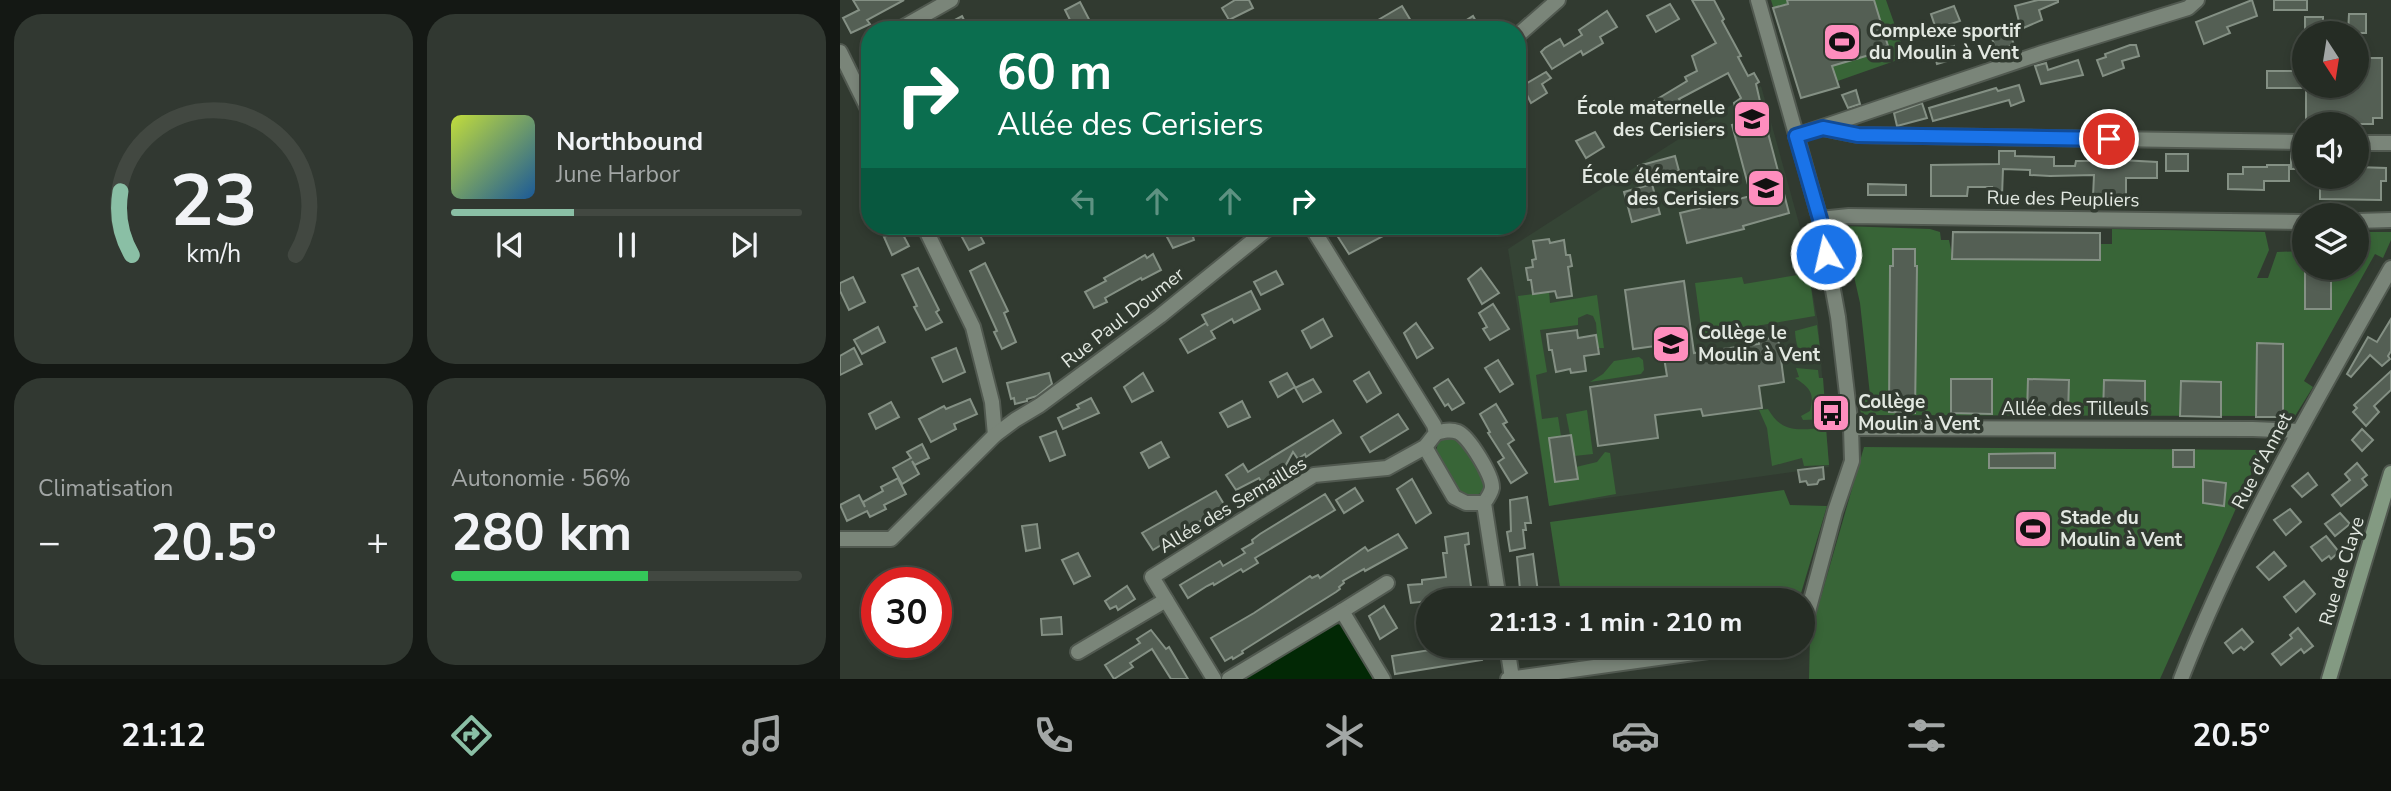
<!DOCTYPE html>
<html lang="fr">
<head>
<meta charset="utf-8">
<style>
	body { margin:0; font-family:"Nunito Sans",sans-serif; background:#313831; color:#f1f3f6; height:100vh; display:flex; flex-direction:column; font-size:26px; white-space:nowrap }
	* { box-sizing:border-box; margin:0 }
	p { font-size:23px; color:#a3a7a6 }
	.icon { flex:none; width:38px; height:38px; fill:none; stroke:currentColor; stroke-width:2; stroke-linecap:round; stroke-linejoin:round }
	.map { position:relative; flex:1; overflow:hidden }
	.sheet { display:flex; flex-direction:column; gap:14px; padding:14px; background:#141814; width:840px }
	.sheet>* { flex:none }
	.guide { position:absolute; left:21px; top:21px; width:665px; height:214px; border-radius:28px; box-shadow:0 4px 10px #0003,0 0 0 2px #424841; background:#0b6e4f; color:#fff; overflow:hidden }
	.needle { width:46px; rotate:168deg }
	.fabs { position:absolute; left:1452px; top:21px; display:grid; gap:14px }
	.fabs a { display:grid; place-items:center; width:77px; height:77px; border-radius:50%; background:#252c24; box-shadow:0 4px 10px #0003,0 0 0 2px #424841; font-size:35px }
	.speed { position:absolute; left:21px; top:567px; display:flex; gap:14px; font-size:35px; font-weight:700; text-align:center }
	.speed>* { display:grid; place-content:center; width:91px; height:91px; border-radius:50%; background:#252c24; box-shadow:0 4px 10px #0003,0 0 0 2px #424841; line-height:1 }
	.speed .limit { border:10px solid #d22; background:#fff; color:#111 }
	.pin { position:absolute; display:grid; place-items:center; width:60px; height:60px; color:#fff; margin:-30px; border:4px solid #fff; border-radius:50%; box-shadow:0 2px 7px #0007 }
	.me { position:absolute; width:77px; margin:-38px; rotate:351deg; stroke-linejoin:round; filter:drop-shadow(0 0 5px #0008) }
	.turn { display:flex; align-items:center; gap:24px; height:147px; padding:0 21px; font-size:32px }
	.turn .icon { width:91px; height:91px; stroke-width:2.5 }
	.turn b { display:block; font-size:49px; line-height:60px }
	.lanes { display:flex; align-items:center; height:66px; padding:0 21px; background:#0003; justify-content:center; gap:35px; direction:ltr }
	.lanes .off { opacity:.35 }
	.big { font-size:52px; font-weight:700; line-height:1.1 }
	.sheet .tile { flex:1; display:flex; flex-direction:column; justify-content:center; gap:10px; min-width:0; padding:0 24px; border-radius:28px; background:#313831 }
	.sheet .dial { align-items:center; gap:0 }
	.dial svg { height:182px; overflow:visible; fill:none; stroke:#424841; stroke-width:7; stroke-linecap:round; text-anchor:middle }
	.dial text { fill:#f1f3f6; stroke:none }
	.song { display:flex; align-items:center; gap:21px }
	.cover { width:84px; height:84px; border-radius:10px; background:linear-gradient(135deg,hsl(70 70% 55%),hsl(210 70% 35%)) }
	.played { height:7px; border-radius:4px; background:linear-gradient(90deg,#8abfa5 35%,#424841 35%) }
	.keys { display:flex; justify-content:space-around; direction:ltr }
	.heat { display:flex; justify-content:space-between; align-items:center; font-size:38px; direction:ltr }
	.charge { height:10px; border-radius:5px; background:linear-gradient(90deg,#34c759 56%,#424841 0) }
	.sheet .tiles { flex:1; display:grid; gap:14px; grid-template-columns:repeat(2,1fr) }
	.trip { position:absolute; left:576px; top:588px; width:399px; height:70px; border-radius:35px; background:#252c24; box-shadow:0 4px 10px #0003,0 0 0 2px #424841; font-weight:700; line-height:70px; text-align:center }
	.tab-bar { display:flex; height:112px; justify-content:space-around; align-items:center; background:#0f120e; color:#a3a7a6 }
	.tab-bar .icon { width:49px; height:49px }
	.tab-bar .active { color:#8abfa5 }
	.tab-bar b { font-size:32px; color:#f1f3f6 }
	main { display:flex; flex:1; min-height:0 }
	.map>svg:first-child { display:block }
	.built { fill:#354435 }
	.green { fill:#386537 }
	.water { fill:#022805 }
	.building { fill:#545f54; stroke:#849084; stroke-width:2 }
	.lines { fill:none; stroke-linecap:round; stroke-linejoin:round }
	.street-casing { stroke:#515950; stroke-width:18 }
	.secondary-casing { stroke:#515950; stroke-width:18 }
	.street { stroke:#7a8579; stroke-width:14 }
	.secondary { stroke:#839a82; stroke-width:14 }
	.route-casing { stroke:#114b97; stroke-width:18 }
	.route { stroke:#1a73e8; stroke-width:12 }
	.labels { text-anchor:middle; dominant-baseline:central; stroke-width:7; stroke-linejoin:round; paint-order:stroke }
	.poi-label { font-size:19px; font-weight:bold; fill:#e2e8e1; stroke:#313a30; text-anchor:start }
	.street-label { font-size:19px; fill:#e2e8e1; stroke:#313a30 }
</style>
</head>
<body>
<main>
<section class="sheet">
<div class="tiles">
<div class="tile dial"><svg viewBox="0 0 100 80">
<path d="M14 69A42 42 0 1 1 86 69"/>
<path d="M14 69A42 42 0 0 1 9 41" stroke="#8abfa5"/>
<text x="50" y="56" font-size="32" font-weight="700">23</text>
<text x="50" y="72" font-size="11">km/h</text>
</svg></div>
<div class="tile">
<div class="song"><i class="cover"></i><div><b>Northbound</b><p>June Harbor</p></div></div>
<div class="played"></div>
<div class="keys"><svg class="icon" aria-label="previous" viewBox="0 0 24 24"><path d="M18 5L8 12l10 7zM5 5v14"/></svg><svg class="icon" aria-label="pause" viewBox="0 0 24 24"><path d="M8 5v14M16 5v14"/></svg><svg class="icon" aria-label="next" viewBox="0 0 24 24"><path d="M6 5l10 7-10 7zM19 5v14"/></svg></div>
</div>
<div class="tile"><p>Climatisation</p>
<div class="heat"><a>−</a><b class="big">20.5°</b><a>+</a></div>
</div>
<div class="tile"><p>Autonomie · 56%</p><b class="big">280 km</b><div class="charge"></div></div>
</div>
</section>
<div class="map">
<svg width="1551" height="679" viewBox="0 0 1551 679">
	<rect width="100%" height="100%" fill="#313a30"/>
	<!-- built -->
	<polygon class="built" points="921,86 960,227 978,322 989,467 709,506 668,249"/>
	<!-- green -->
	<g class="green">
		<polygon points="931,0 1046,0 1066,57 992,83 993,89 961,98"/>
		<polygon points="1003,226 1090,229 1100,232 1101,240 1109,240 1113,259 1260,259 1260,244 1272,244 1272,229 1425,232 1429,250 1417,278 1428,278 1437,252 1465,251 1465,309 1490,309 1493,268 1517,268 1517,232 1551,232 1551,240 1543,258 1535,254 1464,381 1473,387 1455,416 1028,415 1021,414 1018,397 1030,395 1020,303 1009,254 999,256 995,239"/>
		<polygon points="969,273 975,316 862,335 855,283 902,277 904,284"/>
		<polygon points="709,292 710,303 757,295 764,348 758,348 756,323 753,316 747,314 738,318 738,325 700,330 707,372 696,375 702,419 718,417 721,436 709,438 715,482 736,467 757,462 765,452 770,453 776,494 709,506 678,296"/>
		<path d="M977 325 982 364C961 362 956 349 955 331Z"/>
		<polygon points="799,357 803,360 804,370 801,374 750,382 763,374 774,361"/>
		<path d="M956 368 978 370 979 378H983L986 419 963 420 961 416 970 411C975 393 970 388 955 378L959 377Z"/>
		<path d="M928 409C943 435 960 429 986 428L989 465 964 466 962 458 932 466 927 428 919 410Z"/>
		<polygon points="747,410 753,454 734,456 726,414"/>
		<path d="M609 436C629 437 637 467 646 483L643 491 633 498 621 495 595 455 598 443Z"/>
		<polygon points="1024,447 1422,450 1320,679 969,679 970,635"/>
		<polygon points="944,490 950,505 987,506 959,600 722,600 710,522"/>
		<polygon points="730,646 853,646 732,660"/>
	</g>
	<!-- water -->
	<polygon class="water" points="491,623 505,626 537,679 399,679"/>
	<!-- building -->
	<g class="building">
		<polygon points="13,0 64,0 27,20 30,24 11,33 3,18 19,10"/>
		<polygon points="395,0 409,0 413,8 389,20 382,8"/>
		<polygon points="852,0 874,0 884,19 882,21 901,56 898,57 908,76 914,73 919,82 916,84 922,110 949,213 903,226 904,229 847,243 840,213 911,196 892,125 899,123 894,103 901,98 888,73 839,99 842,104 823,115 814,101 847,81 845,77 857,71 852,56 876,43"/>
		<polygon points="947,0 1034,0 1048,46 1035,50 1036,53 992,66 999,87 961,98 933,8 948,4"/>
		<polygon points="1198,0 1218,0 1218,2 1199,10 1202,20 1181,29 1175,6"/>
		<polygon points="1412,0 1417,16 1387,27 1390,33 1364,44 1356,22"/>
		<rect x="1434" y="0" width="33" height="10"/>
		<polygon points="240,2 253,27 247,30 235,30 225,10"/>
		<polygon points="830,4 839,19 816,32 807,16"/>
		<polygon points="562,6 571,21 557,30 544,30 538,20"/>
		<polygon points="1114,6 1120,21 1096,29 1091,14"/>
		<polygon points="767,11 777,27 760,37 763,43 743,55 741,51 712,69 701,52 705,48 720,39 724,46 742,35 739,30"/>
		<polygon points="1509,14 1526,14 1526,33 1508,33"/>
		<polygon points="122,16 129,30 96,30"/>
		<polygon points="633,16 641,30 611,30"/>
		<rect x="1465" y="17" width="18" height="16"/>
		<polygon points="1170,33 1174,45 1156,51 1152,38"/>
		<polygon points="1290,45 1296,45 1299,56 1282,61 1284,68 1263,76 1257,60 1266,57 1265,54"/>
		<polygon points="1114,46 1117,58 1097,64 1093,51"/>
		<polygon points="1517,58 1542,58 1542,118 1533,118 1533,124 1466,124 1466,86 1517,86"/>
		<polygon points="1238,60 1243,75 1201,84 1195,66 1206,63 1208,70"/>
		<rect x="1427" y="71" width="38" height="17"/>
		<polygon points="706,72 711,78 702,84 707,93 691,103 687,95 677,103 677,89"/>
		<polygon points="1179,85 1184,101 1171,106 1169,100 1093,121 1089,108 1156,88 1158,91"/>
		<polygon points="1016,90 1020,104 1008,108 1002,95"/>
		<polygon points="1082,103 1087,118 1057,126 1054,113"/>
		<polygon points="755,132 764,147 746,158 736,141"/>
		<polygon points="1159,151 1175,151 1175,156 1214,157 1214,166 1235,166 1236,161 1253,161 1254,153 1274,154 1274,158 1281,158 1281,160 1317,162 1317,178 1286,178 1286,198 1253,197 1254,175 1210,176 1190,175 1190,170 1163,169 1162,196 1151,196 1152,187 1128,187 1127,196 1091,196 1091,165 1159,164"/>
		<rect x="1451" y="153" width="14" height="16"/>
		<rect x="1326" y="154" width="22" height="17"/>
		<polygon points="835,156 839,171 801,180 798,166"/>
		<polygon points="1427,165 1449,165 1449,181 1424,181 1424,190 1388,189 1388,174 1403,174 1403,167 1427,167"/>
		<polygon points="1517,167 1546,168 1546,181 1541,181 1541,200 1480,199 1480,177 1517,177"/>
		<polygon points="812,184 820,214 792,222 784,192"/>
		<polygon points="1028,184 1066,185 1066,195 1028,195"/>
		<polygon points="116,226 135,226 144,243 129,250"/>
		<polygon points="321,226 372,226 353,237 354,240 333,248"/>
		<polygon points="491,226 510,226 514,232 524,226 544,226 549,233 509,254"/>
		<polygon points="60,229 69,246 52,255 44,237"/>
		<polygon points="1113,232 1260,233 1260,260 1112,259"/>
		<polygon points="709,239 710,243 724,240 726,255 730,255 732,266 728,267 732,296 717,298 715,291 693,294 691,280 688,280 686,268 693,267 692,260 696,259 693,241"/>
		<polygon points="1053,249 1075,249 1075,266 1077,266 1075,413 1049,412 1050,266 1053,266"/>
		<polygon points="313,254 321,270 302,280 301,278 265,298 267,302 254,308 245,292 266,281 264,278 293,262 305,255 307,258"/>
		<polygon points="145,263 168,311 164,313 176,342 162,349 154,332 157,331 130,271"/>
		<polygon points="78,268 99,310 96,312 102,322 86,330 74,307 77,306 62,275"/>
		<polygon points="641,268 659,293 642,304 628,279"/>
		<rect x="1465" y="268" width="26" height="41"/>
		<polygon points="436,271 443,284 421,295 414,282"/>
		<polygon points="13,277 25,302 9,310 0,291 0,283"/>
		<polygon points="844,281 854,353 919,344 919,340 938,337 944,382 919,386 922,408 863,416 861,409 815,415 818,438 758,446 750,387 827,376 822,345 793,349 785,290"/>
		<polygon points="411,291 420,309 394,323 392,319 371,331 375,338 348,353 340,339 366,323 368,326 362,315"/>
		<polygon points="653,304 669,329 650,340 643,329 647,327 639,313"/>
		<polygon points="483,319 492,336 471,348 462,331"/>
		<polygon points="1551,319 1551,351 1548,356 1550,359 1542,366 1530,355 1511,377 1507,374 1528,337 1537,342"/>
		<polygon points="576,323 593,348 577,358 564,333"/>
		<polygon points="38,327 45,342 22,354 14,340"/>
		<polygon points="737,330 738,338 756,335 759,354 744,356 746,371 731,373 730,369 716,372 712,350 709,350 707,334"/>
		<polygon points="1417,343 1443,344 1443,417 1416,417"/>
		<polygon points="14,348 22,364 0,375 0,356"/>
		<polygon points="116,348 125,372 103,382 92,358"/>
		<polygon points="658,360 673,384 660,392 645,368"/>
		<polygon points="1551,371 1551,390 1534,406 1539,412 1526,426 1513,412 1517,408 1514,405"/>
		<polygon points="529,372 541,393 527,402 514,381"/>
		<polygon points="209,373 212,384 197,396 187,399 187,401 175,404 174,398 171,399 167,383"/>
		<polygon points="303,373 313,391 292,402 284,387"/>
		<polygon points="447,373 455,387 438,397 430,382"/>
		<polygon points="473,379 481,392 463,402 455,388"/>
		<polygon points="608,379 624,403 612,410 608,404 605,406 594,388"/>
		<polygon points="1111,379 1152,379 1152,414 1111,413"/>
		<polygon points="1188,379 1229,380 1228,415 1187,414"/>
		<polygon points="1264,380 1305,381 1305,416 1263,415"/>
		<polygon points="1341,381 1381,382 1381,417 1340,416"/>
		<polygon points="251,398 259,413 223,429 218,418 239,408 237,405"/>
		<polygon points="130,399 137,414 114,424 116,429 91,442 79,419 104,406 106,409"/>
		<polygon points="402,401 410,417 388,427 380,413"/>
		<polygon points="51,402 59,417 36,429 29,414"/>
		<polygon points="656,404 667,422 663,424 674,440 668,444 687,473 671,483 658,462 664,458 648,433 650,432 640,414"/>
		<polygon points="558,414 568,429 530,452 521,437"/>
		<polygon points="493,420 501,433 466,457 465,454 458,459 453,452 441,474 432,479 431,477 422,483 419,478 396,490 386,475 403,464 408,472"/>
		<polygon points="1522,429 1533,440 1522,451 1512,440"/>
		<polygon points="216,431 225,455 210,461 200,437"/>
		<polygon points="731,435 738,479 715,482 709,438"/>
		<polygon points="321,442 329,457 309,468 301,453"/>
		<polygon points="82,444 89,458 75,465 72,461 79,474 62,484 53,468 71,458 67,452"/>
		<rect x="1333" y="450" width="21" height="17"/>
		<polygon points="1215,453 1215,468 1149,468 1149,454"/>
		<polygon points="1517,463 1527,475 1522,479 1527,485 1501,506 1492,495 1510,480 1505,474"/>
		<polygon points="983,467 984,479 979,480 977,484 968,485 966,481 960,482 958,470"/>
		<polygon points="1468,473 1477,485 1462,497 1452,486"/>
		<polygon points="58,478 66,494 44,505 46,509 30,517 27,511 7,521 0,505 19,495 25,507 23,502 43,491 41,487"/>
		<polygon points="572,479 591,513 576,523 557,489"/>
		<polygon points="1363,480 1386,483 1384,506 1363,503"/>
		<polygon points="515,488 523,501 504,513 496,500"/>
		<polygon points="376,491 385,506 313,550 302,533"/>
		<polygon points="485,494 495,510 415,558 418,563 403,572 401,569 374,585 373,583 367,586 348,598 340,585 380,561 383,566 405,553 402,549 413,543 412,540 420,534"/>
		<polygon points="687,497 691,523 685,523 686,530 683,530 685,548 670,551 667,532 671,531 670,500"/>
		<polygon points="1450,509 1461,522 1446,535 1434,520"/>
		<polygon points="1500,513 1510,524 1495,536 1485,524"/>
		<polygon points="197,524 200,548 186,551 182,526"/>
		<polygon points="628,533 629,544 625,545 633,600 619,600 617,593 597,596 597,600 571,603 568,585 582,584 582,580 606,577 603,553 607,553 605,537"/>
		<polygon points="558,534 567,548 525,571 524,569 503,581 504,583 499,587 500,589 496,592 402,651 403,653 393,659 392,657 385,661 371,638 414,613 470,576 472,578 478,575 480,578 525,547 528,551"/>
		<polygon points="1486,536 1499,552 1491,559 1489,556 1482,561 1471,547"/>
		<polygon points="1434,552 1446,566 1429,580 1417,567"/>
		<polygon points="238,553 250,576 234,584 222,560"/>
		<polygon points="693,554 699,600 681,600 677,557"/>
		<polygon points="1464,581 1475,594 1456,612 1444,597"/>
		<polygon points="287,586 295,599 278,610 276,606 270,609 265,601"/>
		<polygon points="544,606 557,628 540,639 529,616"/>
		<polygon points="221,617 222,634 202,635 201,619"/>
		<polygon points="1458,628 1473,646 1464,653 1461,649 1441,665 1432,654 1452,638 1450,635"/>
		<polygon points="1402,629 1413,642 1404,650 1401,647 1393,653 1385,643"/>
		<polygon points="311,630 326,649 329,647 348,679 331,679 312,649 290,663 293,667 274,679 265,665 300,643 297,639"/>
		<polygon points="615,646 621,648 640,646 642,660 555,674 552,656"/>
	</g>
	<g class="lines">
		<defs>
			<g id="street">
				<polyline points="918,0 980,219 998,317 1011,428 1012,461 995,511 962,634"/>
				<polyline points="58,30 111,0"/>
				<polyline points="677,36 718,0"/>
				<polyline points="0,52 30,113"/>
				<polyline points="983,128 1018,135 1465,142"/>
				<polyline points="956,136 1202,53 1348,8 1357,0"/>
				<polyline points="1517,143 1551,143"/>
				<polyline points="980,219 1009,216 1465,222"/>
				<polyline points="1517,221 1551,220"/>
				<polyline points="84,226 133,327 152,402 155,435"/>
				<polyline points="1011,428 1413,429 1459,431"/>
				<path d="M596 433C603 431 610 429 618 432 629 437 653 476 652 488 651 493 647 499 644 503L659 600"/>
				<polyline points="585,447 614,497 626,503 644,503"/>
				<polyline points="0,539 51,539 155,435 175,420 200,405 320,316 431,226"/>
				<polyline points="502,611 547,583"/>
				<polyline points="667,646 672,678"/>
				<polyline points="238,652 326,600"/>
				<polyline points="374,679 312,577 474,475 547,468 585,447 596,433 594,425 471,226"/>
				<polyline points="389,679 502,611 543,679"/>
				<polyline points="668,679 904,646"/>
				<path d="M1341 679C1397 535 1475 402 1551 268"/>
			</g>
			<polyline id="secondary" points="1489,679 1551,473"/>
		</defs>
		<!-- street casing -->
		<use href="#street" class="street-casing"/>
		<!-- secondary casing -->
		<use href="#secondary" class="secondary-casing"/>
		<!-- street -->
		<use href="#street" class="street"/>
		<!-- secondary -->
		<use href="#secondary" class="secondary"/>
	</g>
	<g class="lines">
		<defs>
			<polyline id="route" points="986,254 980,219 956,136 983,128 1018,135 1269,139"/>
		</defs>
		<!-- route casing -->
		<use href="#route" class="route-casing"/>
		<!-- route -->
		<use href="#route" class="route"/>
	</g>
	<!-- icons -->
	<defs>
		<symbol id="stadium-square" viewBox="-11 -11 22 22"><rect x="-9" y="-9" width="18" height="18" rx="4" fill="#fe8ebe" stroke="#313a30"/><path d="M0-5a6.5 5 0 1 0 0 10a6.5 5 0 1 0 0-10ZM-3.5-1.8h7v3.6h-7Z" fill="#111"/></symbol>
		<symbol id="school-square" viewBox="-11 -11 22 22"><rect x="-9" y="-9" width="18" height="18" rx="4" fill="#fe8ebe" stroke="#313a30"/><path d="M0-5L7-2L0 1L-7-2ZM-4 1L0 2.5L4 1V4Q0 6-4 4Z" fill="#111"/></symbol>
		<symbol id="bus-square" viewBox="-11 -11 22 22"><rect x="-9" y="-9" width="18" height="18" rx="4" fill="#fe8ebe" stroke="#313a30"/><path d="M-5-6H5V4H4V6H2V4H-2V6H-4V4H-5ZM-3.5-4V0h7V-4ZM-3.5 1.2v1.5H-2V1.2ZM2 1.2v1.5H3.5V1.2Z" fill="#111"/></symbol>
	</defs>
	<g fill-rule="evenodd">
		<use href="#stadium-square" x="980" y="20" width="44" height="44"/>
		<use href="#school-square" x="890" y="97" width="44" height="44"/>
		<use href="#school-square" x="904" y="166" width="44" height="44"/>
		<use href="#school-square" x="809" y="322" width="44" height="44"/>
		<use href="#bus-square" x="969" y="391" width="44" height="44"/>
		<use href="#stadium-square" x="1171" y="507" width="44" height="44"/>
	</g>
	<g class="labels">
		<!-- poi labels -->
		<g class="poi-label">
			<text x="1029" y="31">Complexe sportif<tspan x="1029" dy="22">du Moulin à Vent</tspan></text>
			<text x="885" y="108" text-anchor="end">École maternelle<tspan x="885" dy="22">des Cerisiers</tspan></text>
			<text x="899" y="177" text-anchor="end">École élémentaire<tspan x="899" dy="22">des Cerisiers</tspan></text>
			<text x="858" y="333">Collège le<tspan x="858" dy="22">Moulin à Vent</tspan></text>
			<text x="1018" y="402">Collège<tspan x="1018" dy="22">Moulin à Vent</tspan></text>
			<text x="1220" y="518">Stade du<tspan x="1220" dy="22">Moulin à Vent</tspan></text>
		</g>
		<!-- street labels -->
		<g class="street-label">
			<text transform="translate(1223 199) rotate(1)">Rue des Peupliers</text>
			<text transform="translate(283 318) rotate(-38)">Rue Paul Doumer</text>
			<text x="1235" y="409">Allée des Tilleuls</text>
			<text transform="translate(1422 461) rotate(-62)">Rue d'Annet</text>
			<text transform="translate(393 505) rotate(-31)">Allée des Semailles</text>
			<text transform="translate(1502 571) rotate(-73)">Rue de Claye</text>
		</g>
	</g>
</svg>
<div class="fabs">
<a><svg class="needle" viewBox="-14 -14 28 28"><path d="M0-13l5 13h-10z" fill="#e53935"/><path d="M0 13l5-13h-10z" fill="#a3a7a6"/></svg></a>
<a><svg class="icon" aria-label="sound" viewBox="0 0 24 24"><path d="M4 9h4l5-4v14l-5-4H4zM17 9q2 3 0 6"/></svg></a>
<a><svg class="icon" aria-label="layers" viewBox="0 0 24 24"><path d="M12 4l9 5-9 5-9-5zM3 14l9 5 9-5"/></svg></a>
</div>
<div class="speed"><div class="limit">30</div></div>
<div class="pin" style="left:1269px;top:139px;background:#d93025"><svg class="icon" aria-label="arrive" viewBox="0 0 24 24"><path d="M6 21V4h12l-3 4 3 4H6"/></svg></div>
<svg class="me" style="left:986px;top:254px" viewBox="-20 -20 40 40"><circle r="17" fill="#1a73e8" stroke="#fff" stroke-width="3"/><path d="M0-11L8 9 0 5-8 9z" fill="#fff"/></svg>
<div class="trip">21:13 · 1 min · 210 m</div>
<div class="guide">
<div class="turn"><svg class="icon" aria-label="right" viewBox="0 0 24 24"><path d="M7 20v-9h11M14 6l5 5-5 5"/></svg><div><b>60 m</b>Allée des Cerisiers</div></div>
<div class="lanes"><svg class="icon off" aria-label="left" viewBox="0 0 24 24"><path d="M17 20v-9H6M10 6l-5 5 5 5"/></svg><svg class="icon off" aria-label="ahead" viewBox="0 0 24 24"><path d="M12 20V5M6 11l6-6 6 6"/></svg><svg class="icon off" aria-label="ahead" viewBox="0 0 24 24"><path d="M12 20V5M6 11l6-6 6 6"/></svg><svg class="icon" aria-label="right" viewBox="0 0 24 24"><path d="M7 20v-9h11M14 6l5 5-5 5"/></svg></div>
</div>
</div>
</main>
<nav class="tab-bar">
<b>21:12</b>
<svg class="icon active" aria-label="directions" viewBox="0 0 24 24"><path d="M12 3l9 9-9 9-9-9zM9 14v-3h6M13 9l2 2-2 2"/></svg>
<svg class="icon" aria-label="music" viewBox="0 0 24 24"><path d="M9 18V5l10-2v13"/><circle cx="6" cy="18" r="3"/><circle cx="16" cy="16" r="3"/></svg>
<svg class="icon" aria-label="phone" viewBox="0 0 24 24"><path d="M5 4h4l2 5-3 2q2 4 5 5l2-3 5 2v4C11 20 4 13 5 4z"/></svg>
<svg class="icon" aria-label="climate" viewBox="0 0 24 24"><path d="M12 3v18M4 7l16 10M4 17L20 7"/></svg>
<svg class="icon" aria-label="car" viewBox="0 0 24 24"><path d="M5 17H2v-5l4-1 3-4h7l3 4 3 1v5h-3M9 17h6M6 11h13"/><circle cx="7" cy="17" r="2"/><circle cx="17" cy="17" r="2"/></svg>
<svg class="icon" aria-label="filters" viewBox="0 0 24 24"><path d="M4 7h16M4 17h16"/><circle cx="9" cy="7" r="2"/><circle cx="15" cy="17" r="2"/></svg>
<b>20.5°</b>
</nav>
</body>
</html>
